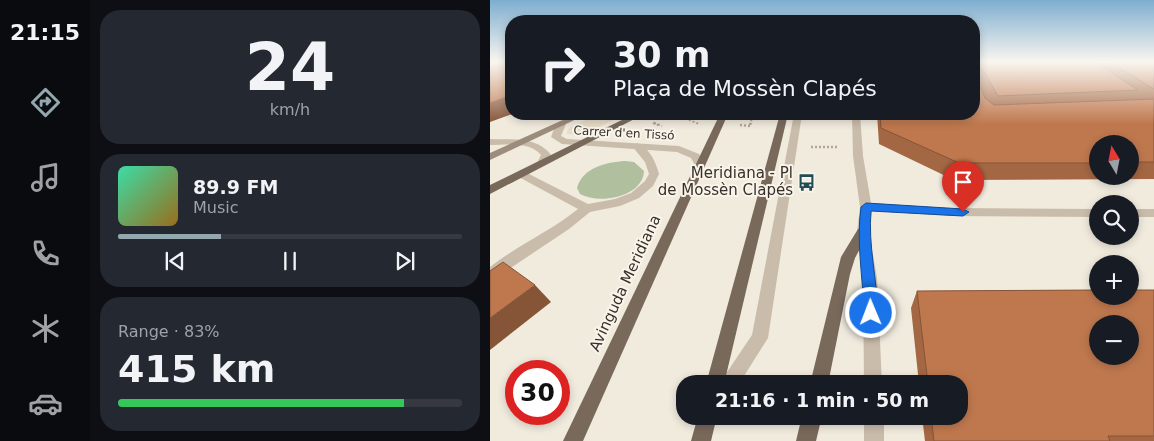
<!DOCTYPE html>
<html lang="en">
<head>
<meta charset="utf-8">
<style>
	body { margin:0; font-family:"DejaVu Sans",sans-serif; background:#242831; color:#f1f3f6; height:100vh; display:flex; flex-direction:column; font-size:19px; white-space:nowrap }
	* { box-sizing:border-box; margin:0 }
	p { font-size:16px; color:#9ea1a6 }
	.icon { flex:none; width:28px; height:28px; fill:none; stroke:currentColor; stroke-width:2; stroke-linecap:round; stroke-linejoin:round }
	.map { position:relative; flex:1; overflow:hidden }
	.sheet { display:flex; flex-direction:column; gap:10px; padding:10px; background:#0d0f14; width:400px }
	.sheet>* { flex:none }
	.top-card { position:absolute; left:15px; top:15px; width:475px; height:105px; border-radius:20px; box-shadow:0 2px 8px #0003; background:#171b24; color:#f1f3f6; overflow:hidden }
	.needle { width:32px; rotate:350deg }
	.controls { position:absolute; left:599px; top:135px; display:grid; gap:10px }
	.controls a { display:grid; place-items:center; width:50px; height:50px; border-radius:50%; background:#171b24; box-shadow:0 2px 8px #0003; font-size:25px }
	.speed { position:absolute; left:15px; top:360px; display:flex; gap:10px; font-size:25px; font-weight:700; text-align:center }
	.speed>* { display:grid; place-content:center; width:65px; height:65px; border-radius:50%; background:#171b24; box-shadow:0 2px 8px #0003; line-height:1 }
	.speed .limit { border:8px solid #d22; background:#fff; color:#111 }
	.pin { position:absolute; display:grid; place-items:center; width:42px; height:42px; color:#fff; margin:-51px -21px; border-radius:50% 50% 50% 0; rotate:-45deg; box-shadow:0 0 5px #0007 }
	.pin .icon { rotate:45deg }
	.me { position:absolute; width:55px; margin:-28px; rotate:359deg; stroke-linejoin:round; filter:drop-shadow(0 0 4px #0008) }
	.turn { display:flex; align-items:center; gap:18px; height:105px; padding:0 25px; font-size:22px }
	.turn .icon { width:65px; height:65px; stroke-width:2.5 }
	.turn b { display:block; font-size:35px; line-height:42px }
	.big { font-size:38px; font-weight:700; line-height:1.1 }
	.sheet .card { flex:1; display:flex; flex-direction:column; justify-content:center; gap:8px; min-width:0; padding:0 18px; border-radius:20px; background:#242831 }
	.sheet .dial { align-items:center; gap:0 }
	.dial b { font-size:65px; line-height:1 }
	.song { display:flex; align-items:center; gap:15px }
	.cover { width:60px; height:60px; border-radius:8px; background:linear-gradient(135deg,hsl(160 70% 55%),hsl(40 70% 35%)) }
	.played { height:5px; border-radius:2px; background:linear-gradient(90deg,#93a7ae 30%,#363941 30%) }
	.keys { display:flex; justify-content:space-around; direction:ltr }
	.charge { height:8px; border-radius:4px; background:linear-gradient(90deg,#34c759 83%,#363941 0) }
	.trip { position:absolute; left:186px; top:375px; width:292px; height:50px; border-radius:20px; background:#171b24; box-shadow:0 2px 8px #0003; font-weight:700; line-height:50px; text-align:center }
	main { display:flex; flex:1; min-height:0 }
	.tabs { display:flex; flex-direction:column; width:90px; justify-content:space-around; align-items:center; background:#090b0e; color:#9ea1a6 }
	.tabs .icon { width:35px; height:35px }
	.tabs .on { color:#93a7ae }
	.tabs b { font-size:22px; color:#f1f3f6 }
	.map>svg:first-child { display:block }
	.green { fill:#b0bf9e }
	.plaza { fill:#e8ddc6 }
	.lines { fill:none; stroke-linecap:round; stroke-linejoin:round }
	.path-far1 { stroke:#b4a694; stroke-width:2; stroke-dasharray:2 2; stroke-linecap:butt }
	.path { stroke:#b4a694; stroke-width:2.5; stroke-dasharray:2 2; stroke-linecap:butt }
	.lane { fill:#c9bcaa; fill-rule:evenodd }
	.street { fill:#c9bcaa; fill-rule:evenodd }
	.secondary { fill:#9c8c7c; fill-rule:evenodd }
	.primary { fill:#78695b; fill-rule:evenodd }
	.wall { fill:#a46743; fill-rule:evenodd }
	.shaded-wall { fill:#865437 }
	.building { fill:#bf784e; stroke:#865437; fill-rule:evenodd }
	.route { fill:#1a73e8; stroke:#114b97 }
	.labels { text-anchor:middle; dominant-baseline:central; stroke-width:4; stroke-linejoin:round; paint-order:stroke }
	.far-street-label { font-size:12px; fill:#372f29; stroke:#f9f4ea }
	.poi-label { font-size:15px; fill:#372f29; stroke:#f9f4ea; text-anchor:end }
	.street-label { font-size:15px; fill:#372f29; stroke:#f9f4ea }
</style>
</head>
<body>
<main>
<nav class="tabs">
<b>21:15</b>
<svg class="icon on" aria-label="directions" viewBox="0 0 24 24"><path d="M12 3l9 9-9 9-9-9zM9 14v-3h6M13 9l2 2-2 2"/></svg>
<svg class="icon" aria-label="music" viewBox="0 0 24 24"><path d="M9 18V5l10-2v13"/><circle cx="6" cy="18" r="3"/><circle cx="16" cy="16" r="3"/></svg>
<svg class="icon" aria-label="phone" viewBox="0 0 24 24"><path d="M5 4h4l2 5-3 2q2 4 5 5l2-3 5 2v4C11 20 4 13 5 4z"/></svg>
<svg class="icon" aria-label="climate" viewBox="0 0 24 24"><path d="M12 3v18M4 7l16 10M4 17L20 7"/></svg>
<svg class="icon" aria-label="car" viewBox="0 0 24 24"><path d="M5 17H2v-5l4-1 3-4h7l3 4 3 1v5h-3M9 17h6M6 11h13"/><circle cx="7" cy="17" r="2"/><circle cx="17" cy="17" r="2"/></svg>
</nav>
<section class="sheet">
<div class="card dial"><b>24</b><p>km/h</p></div>
<div class="card">
<div class="song"><i class="cover"></i><div><b>89.9 FM</b><p>Music</p></div></div>
<div class="played"></div>
<div class="keys"><svg class="icon" aria-label="previous" viewBox="0 0 24 24"><path d="M18 5L8 12l10 7zM5 5v14"/></svg><svg class="icon" aria-label="pause" viewBox="0 0 24 24"><path d="M8 5v14M16 5v14"/></svg><svg class="icon" aria-label="next" viewBox="0 0 24 24"><path d="M6 5l10 7-10 7zM19 5v14"/></svg></div>
</div>
<div class="card"><p>Range · 83%</p><b class="big">415 km</b><div class="charge"></div></div>
</section>
<div class="map">
<svg width="664" height="441" viewBox="0 0 664 441">
	<rect width="100%" height="100%" fill="#f1ebde"/>
	<!-- green -->
	<path class="green" d="M135 161 144 162 154 171C153 197 109 205 90 194L87 188C92 168 116 162 135 161Z"/>
	<!-- plaza -->
	<polygon class="plaza" points="108,114 136,114 92,135 76,134 79,128"/>
	<g class="lines">
		<!-- path-far1 -->
		<g class="path-far1">
			<polyline points="184,114 209,124"/>
			<polyline points="327,118 334,114"/>
			<polyline points="163,123 168,125"/>
			<polyline points="260,125 263,114"/>
		</g>
		<!-- path -->
		<g class="path">
			<polyline points="164,123 172,126"/>
			<polyline points="250,125 260,126 261,123"/>
			<polyline points="321,147 348,147"/>
		</g>
		<!-- lane -->
		<g class="lane">
			<polygon points="304,114 312,114 278,338 249,384 229,384 262,335"/>
			<path d="M147 143C159 147 166 162 169 174L163 186 149 198 130 206 100 212 79 229 10 275 5 277 0 275V267C28 245 61 231 88 209L27 176 26 174 27 172H35L98 204 125 199 141 193 155 181 159 174 155 162 142 146Z"/>
		</g>
		<!-- street -->
		<g class="street">
			<polygon points="362,114 370,114 373,156 381,203 460,208 608,209 608,217 460,216 382,211 379,232 387,278 392,384 374,384 373,278 367,232 370,207 363,156"/>
			<polygon points="71,121 76,124 71,136 77,139 189,146 209,154 215,165 210,168 206,167 201,158 187,152 72,144 61,137 66,124"/>
			<path d="M0 139C21 140 47 136 61 155L56 165H48L47 163 51 155C40 141 16 145 0 145Z"/>
			<rect x="640" y="209" width="24" height="8"/>
			<rect x="374" y="416" width="20" height="25"/>
		</g>
		<!-- secondary -->
		<polygon class="secondary" points="86,114 97,114 0,160 0,153"/>
		<!-- primary -->
		<g class="primary">
			<polygon points="144,114 154,114 0,194 0,185"/>
			<polygon points="230,114 238,114 93,441 73,441"/>
			<polygon points="290,114 298,114 234,384 216,384"/>
			<polygon points="373,227 378,229 379,232 365,258 360,274 338,384 320,384 351,257 368,229"/>
			<polygon points="208,416 227,416 221,441 201,441"/>
			<polygon points="312,416 332,416 326,441 306,441"/>
		</g>
	</g>
	<!-- wall -->
	<g class="wall">
		<path d="M484 62H664V179L464 180 389 144 387 114H484ZM608 144H640V176H608Z"/>
		<polygon points="664,290 664,441 435,441 432,416 470,416 470,384 429,384 421,308 427,291"/>
	</g>
	<!-- shaded-wall -->
	<g class="shaded-wall">
		<polygon points="21,95 21,114 22,114 0,122 0,103"/>
		<polygon points="45,285 61,302 0,350 0,318"/>
	</g>
	<!-- building -->
	<g class="building">
		<polygon points="0,62 21,62 21,95 0,103"/>
		<polygon points="484,62 605,62 648,90 508,96 494,71 488,68 487,79 495,98 504,105 664,99 664,162 640,162 640,144 608,144 608,163 469,163 391,128 390,114 484,114"/>
		<polygon points="620,62 664,62 664,89"/>
		<polygon points="13,262 45,285 0,318 0,271"/>
		<path d="M608 290V296H640V290H664V436H618L620 441H444L441 416H470V384H438L427 291ZM608 324H640V356H608Z"/>
	</g>
	<!-- sky -->
	<linearGradient id="sky" x2="0" y2="1"><stop stop-color="#7daed0"/><stop offset="0.5" stop-color="#f9f6f0"/><stop offset="1" stop-color="#f9f6f0" stop-opacity="0"/></linearGradient>
	<rect width="664" height="124" fill="url(#sky)"/>
	<!-- route -->
	<path class="route" d="M376 203 473 209 479 212 473 216 381 211C378 245 387 279 388 313L386 318 381 320 376 318 374 313C373 278 366 242 371 207Z"/>
	<!-- icons -->
	<defs>
		<symbol id="bus-bare" viewBox="-9 -9 18 18"><path d="M-5-6H5V4H4V6H2V4H-2V6H-4V4H-5ZM-3.5-4V0h7V-4ZM-3.5 1.2v1.5H-2V1.2ZM2 1.2v1.5H3.5V1.2Z" fill="#214b56" stroke="#f9f4ea" stroke-width="2.5" paint-order="stroke"/></symbol>
	</defs>
	<g fill-rule="evenodd">
		<use href="#bus-bare" x="304" y="170" width="25" height="25"/>
	</g>
	<g class="labels">
		<!-- far-street labels -->
		<g class="far-street-label">
			<text transform="translate(134 133) rotate(3)">Carrer d'en Tissó</text>
		</g>
		<!-- poi labels -->
		<g class="poi-label">
			<text x="303" y="173">Meridiana - Pl<tspan x="303" dy="17">de Mossèn Clapés</tspan></text>
		</g>
		<!-- street labels -->
		<g class="street-label">
			<text transform="translate(135 283) rotate(-65)">Avinguda Meridiana</text>
		</g>
	</g>
</svg>
<div class="controls">
<a><svg class="needle" viewBox="-14 -14 28 28"><path d="M0-13l5 13h-10z" fill="#e53935"/><path d="M0 13l5-13h-10z" fill="#9ea1a6"/></svg></a>
<a><svg class="icon" aria-label="search" viewBox="0 0 24 24"><circle cx="10" cy="10" r="6"/><path d="M15 15l6 6"/></svg></a>
<a>+</a>
<a>−</a>
</div>
<div class="speed"><div class="limit">30</div></div>
<div class="pin" style="left:473px;top:212px;background:#d93025"><svg class="icon" aria-label="arrive" viewBox="0 0 24 24"><path d="M6 21V4h12l-3 4 3 4H6"/></svg></div>
<svg class="me" style="left:381px;top:313px" viewBox="-20 -20 40 40"><circle r="17" fill="#1a73e8" stroke="#fff" stroke-width="3"/><path d="M0-11L8 9 0 5-8 9z" fill="#fff"/></svg>
<div class="trip">21:16 · 1 min · 50 m</div>
<div class="top-card">
<div class="turn"><svg class="icon" aria-label="right" viewBox="0 0 24 24"><path d="M7 20v-9h11M14 6l5 5-5 5"/></svg><div><b>30 m</b>Plaça de Mossèn Clapés</div></div>
</div>
</div>
</main>
</body>
</html>
